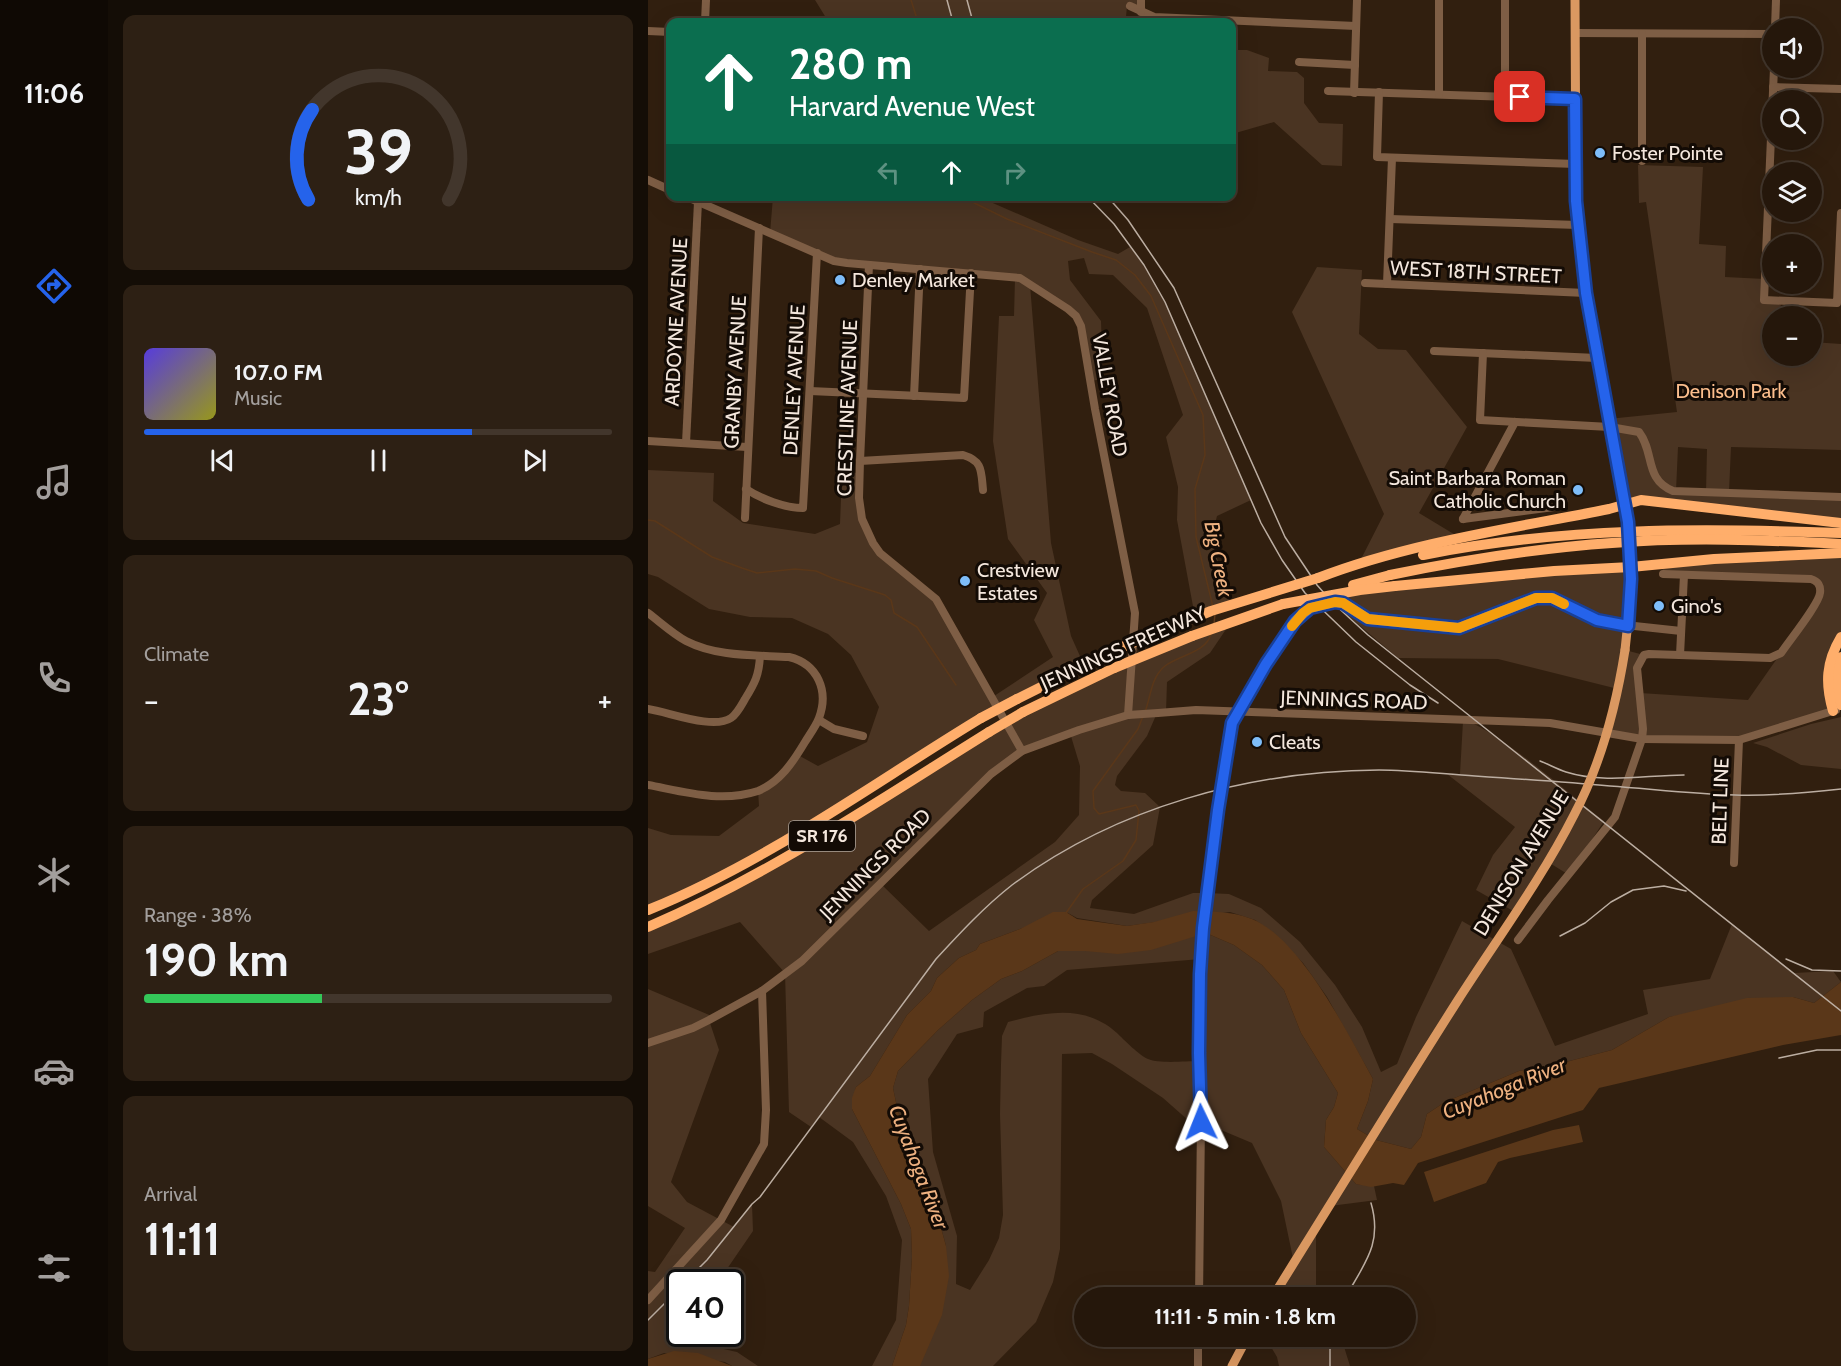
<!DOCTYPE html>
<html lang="en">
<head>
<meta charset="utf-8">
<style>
	body { margin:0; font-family:Cabin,sans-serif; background:#2d2014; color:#f1f3f6; height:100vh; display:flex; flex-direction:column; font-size:22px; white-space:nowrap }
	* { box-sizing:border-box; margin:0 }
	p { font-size:20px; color:#a39f9d }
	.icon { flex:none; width:33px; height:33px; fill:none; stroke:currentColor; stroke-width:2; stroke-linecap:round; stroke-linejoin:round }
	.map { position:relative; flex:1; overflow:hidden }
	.sheet { display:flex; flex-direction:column; gap:15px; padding:15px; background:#140d06; width:540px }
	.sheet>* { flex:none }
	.hud { position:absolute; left:18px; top:18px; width:570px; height:183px; border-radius:12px; box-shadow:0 6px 24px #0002,0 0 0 2px #42362c; background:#0b6e4f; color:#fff; overflow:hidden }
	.tools { position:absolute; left:1114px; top:18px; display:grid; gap:12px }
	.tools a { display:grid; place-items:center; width:60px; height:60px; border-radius:50%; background:#25170b; box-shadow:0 6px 24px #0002,0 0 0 2px #42362c; font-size:30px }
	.speed { position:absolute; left:18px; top:1269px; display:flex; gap:12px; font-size:30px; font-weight:700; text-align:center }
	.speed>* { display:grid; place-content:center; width:78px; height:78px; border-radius:50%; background:#25170b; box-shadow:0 6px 24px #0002,0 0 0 2px #42362c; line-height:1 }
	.speed .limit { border:3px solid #111; border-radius:9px; background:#fff; color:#111 }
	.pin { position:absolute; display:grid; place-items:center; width:51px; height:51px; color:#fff; margin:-26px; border-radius:12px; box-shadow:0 3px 9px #0006 }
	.me { position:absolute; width:66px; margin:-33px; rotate:358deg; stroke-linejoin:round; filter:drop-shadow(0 0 4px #0008) }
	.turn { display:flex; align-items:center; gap:21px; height:126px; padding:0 24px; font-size:27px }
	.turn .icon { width:78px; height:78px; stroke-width:2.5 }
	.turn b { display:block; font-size:42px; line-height:51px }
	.lanes { display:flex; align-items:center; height:57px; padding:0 24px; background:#0003; justify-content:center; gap:30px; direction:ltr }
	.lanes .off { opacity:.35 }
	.big { font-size:45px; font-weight:700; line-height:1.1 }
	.sheet .tile { flex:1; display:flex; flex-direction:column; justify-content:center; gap:9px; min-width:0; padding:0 21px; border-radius:12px; background:#2d2014 }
	.sheet .dial { align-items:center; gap:0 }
	.dial svg { height:156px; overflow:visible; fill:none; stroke:#42362c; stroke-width:7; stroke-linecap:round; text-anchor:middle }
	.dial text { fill:#f1f3f6; stroke:none }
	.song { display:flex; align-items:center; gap:18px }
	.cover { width:72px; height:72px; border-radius:9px; background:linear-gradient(135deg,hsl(250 70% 55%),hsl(60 70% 35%)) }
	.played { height:6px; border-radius:3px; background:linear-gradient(90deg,#2563eb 70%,#42362c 70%) }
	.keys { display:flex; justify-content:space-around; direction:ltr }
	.heat { display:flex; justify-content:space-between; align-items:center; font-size:33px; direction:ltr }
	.charge { height:9px; border-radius:4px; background:linear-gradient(90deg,#34c759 38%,#42362c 0) }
	.trip { position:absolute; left:426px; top:1287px; width:342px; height:60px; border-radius:30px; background:#25170b; box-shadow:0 6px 24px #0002,0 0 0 2px #42362c; font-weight:700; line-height:60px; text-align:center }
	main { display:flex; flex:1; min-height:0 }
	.menu { display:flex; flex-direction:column; width:108px; justify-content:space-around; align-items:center; background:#0f0904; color:#a39f9d }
	.menu .icon { width:42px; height:42px }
	.menu .selected { color:#2563eb }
	.menu b { font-size:27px; color:#f1f3f6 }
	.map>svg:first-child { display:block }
	.green { fill:#4a3422; fill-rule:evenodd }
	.water { fill:#5a3719 }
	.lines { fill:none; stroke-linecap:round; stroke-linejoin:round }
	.stream { stroke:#5a3719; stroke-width:1.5 }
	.minor { stroke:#7e5e45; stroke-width:8 }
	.major { stroke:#da9861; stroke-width:9 }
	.highway { stroke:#ffae6b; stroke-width:10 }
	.rail { stroke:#bcaea2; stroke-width:1.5 }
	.major-bridge { stroke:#da9861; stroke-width:9 }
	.highway-bridge { stroke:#ffae6b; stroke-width:10 }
	.route-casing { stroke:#184099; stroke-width:15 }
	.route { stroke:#2563eb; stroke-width:10 }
	.slow { stroke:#f59e0b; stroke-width:10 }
	.poi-dot { fill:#7ebdf9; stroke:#130b05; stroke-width:2 }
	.labels { text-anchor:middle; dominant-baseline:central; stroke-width:6; stroke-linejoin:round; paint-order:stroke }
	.shield { fill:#130b05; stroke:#b0a59c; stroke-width:1.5 }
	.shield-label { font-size:18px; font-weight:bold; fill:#f4e7dd }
	.poi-label { font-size:20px; fill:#f4e7dd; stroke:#130b05; text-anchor:start }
	.street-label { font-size:20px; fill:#f4e7dd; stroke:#130b05 }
	.park-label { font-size:20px; fill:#fbbd8c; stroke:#130b05 }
	.water-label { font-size:21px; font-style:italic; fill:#eeb180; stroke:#130b05 }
</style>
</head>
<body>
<main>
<nav class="menu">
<b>11:06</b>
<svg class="icon selected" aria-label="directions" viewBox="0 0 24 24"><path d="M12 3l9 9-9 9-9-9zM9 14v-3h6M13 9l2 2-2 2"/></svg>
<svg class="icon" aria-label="music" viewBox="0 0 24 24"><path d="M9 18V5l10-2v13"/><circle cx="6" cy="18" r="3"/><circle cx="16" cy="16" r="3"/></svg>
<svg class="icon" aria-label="phone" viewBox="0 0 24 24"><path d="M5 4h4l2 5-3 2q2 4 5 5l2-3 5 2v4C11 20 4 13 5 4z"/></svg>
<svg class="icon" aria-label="climate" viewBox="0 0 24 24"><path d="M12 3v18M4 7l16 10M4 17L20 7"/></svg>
<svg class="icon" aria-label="car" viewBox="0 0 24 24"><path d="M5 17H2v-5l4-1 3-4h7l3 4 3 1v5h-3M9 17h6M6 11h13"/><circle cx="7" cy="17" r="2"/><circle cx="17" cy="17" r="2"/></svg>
<svg class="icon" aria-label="filters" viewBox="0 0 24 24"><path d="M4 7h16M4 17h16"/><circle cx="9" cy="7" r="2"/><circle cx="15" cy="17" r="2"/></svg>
</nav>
<section class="sheet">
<div class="tile dial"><svg viewBox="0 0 100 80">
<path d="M14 69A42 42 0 1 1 86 69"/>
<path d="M14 69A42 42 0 0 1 16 23" stroke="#2563eb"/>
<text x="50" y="56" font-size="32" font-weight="700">39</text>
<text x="50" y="72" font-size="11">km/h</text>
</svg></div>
<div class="tile">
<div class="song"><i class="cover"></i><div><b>107.0 FM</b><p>Music</p></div></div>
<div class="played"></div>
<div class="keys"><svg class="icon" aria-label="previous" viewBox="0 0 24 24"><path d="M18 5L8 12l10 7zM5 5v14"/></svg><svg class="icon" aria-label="pause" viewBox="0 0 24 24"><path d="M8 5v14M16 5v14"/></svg><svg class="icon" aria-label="next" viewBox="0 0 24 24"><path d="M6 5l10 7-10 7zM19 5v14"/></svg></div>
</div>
<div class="tile"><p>Climate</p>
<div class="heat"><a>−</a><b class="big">23°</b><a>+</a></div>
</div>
<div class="tile"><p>Range · 38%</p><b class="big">190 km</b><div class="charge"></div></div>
<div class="tile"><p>Arrival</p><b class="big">11:11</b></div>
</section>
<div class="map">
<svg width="1193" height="1366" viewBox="0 0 1193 1366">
	<rect width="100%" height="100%" fill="#311f0f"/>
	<!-- green -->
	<g class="green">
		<polygon points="167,0 493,0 493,12 479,6 478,17 454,19 457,22 178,22 180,21"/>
		<polygon points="584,50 599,50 621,58 620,71 649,72 656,78 656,103 671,123 695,124 694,166 674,165 626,122 584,134"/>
		<path d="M990 165 1055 167 1051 244 1078 246 1077 277 1117 279V300L1133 301 1132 316H1125V356H1164V342L1193 344V450L1083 447 1081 492 1193 497V523L978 503 960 419 1029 412 998 202 991 203ZM1030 447 1059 449 1058 492 1028 491Z"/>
		<polygon points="125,197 331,197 430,240 470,254 482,247 496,265 517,302 603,500 569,516 563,540 584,604 547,617 529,520 530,487 518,437 535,415 499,308 465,275 441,274 436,258 420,261 422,280 453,321 455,379 442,381 428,316 382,285 403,543 423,636 436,665 369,699 146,835 0,910 0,828 23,835 71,836 111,806 110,790 122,785 150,755 170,766 219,742 231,707 203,655 180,634 144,618 102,617 61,609 10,577 0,574 0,470 66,473 65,501 95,523 167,534 192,524 194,472 212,473 211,498 225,543 288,599 343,698 405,657 386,620 399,593 360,539 345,441 351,316 366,316 367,278 199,263 122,233"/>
		<polygon points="669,267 714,270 711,334 730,349 758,350 819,427 771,513 814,539 711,563 736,514 644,312"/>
		<polygon points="1193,553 1193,637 1187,647 1185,711 1091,740 1002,740 958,733 970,689 850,659 750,658 684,602 712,590 983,567 977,650 996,655 993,659 992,693 1100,700 1172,597 1167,580 1015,574 1014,564"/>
		<path d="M583 622 562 653 519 682 518 712 509 713 499 736 469 776 467 785 473 791 497 793 512 807 505 845 444 900 442 908 486 914 545 893H559L581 894 613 908 652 942 687 985 714 1027 733 1072 749 1064 768 1017 814 921 863 949 907 1046 1000 1014 995 990 1062 979 1084 924 1146 973 1185 971 1193 982 1166 1003 1145 997 1021 1017 964 1050 914 1063 871 1071 797 1102 779 1114 773 1137 763 1149 728 1140 709 1129 720 1101 725 1079 679 997 655 963 625 933 607 920 582 912 479 926 429 918 418 912 332 944 328 950 311 958 289 978 283 991 259 1015 222 1076 208 1087 204 1109 253 1204 263 1229 264 1257 261 1306 258 1325 244 1366H224L248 1320 254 1240 238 1196 205 1142 171 1117 163 1127 141 1112 137 973 92 922 0 954V927L39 910 375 712ZM422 733 432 766 431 815 407 842 281 931 232 883 343 774 374 751Z"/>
		<polygon points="1193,717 1193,769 1153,765 1119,747 1105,743 1163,724"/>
		<path d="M815 721C839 721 931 802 956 821L921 875 900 862 867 912 828 890 845 855 867 827 799 774H812Z"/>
		<path d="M558 933 586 945 614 965 636 990 653 1033 690 1093 686 1107 678 1120 676 1147 708 1184 726 1186 729 1200 682 1206 668 1228V1293L675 1297H624L646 1263 633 1201 604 1143 554 1122 553 1128H549L515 1098 464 1064 444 1053 414 1054 412 1249 405 1282 388 1322 345 1366H270L298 1246 284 1195 268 1164 261 1155 260 1144 249 1107 245 1088 250 1071 290 1030 324 1000 353 979 374 971 410 951H437ZM553 959 551 1061C538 1061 512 1064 500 1059 492 1056 475 1039 469 1033 437 1004 398 1012 360 1022L354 1036 353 1064 352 1114 355 1215 351 1238 341 1260 322 1290 308 1284 309 1236 285 1152 280 1079 309 1034 335 1027 336 1012 379 988 396 986 419 970Z"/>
		<polygon points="0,989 66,1017 61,1020 71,1050 23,1182 39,1202 86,1227 104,1204 105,1231 70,1282 32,1282 32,1334 66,1334 71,1348 89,1352 110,1366 84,1366 77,1362 16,1353 0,1359 0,1271 7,1272 37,1228 0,1206"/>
		<polygon points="617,1337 693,1337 702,1366 631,1366 629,1357"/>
	</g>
	<!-- water -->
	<g class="water">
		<path d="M545 911C566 912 584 911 604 919 653 939 700 1034 725 1079L720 1101 709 1129 728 1140 763 1149 773 1137 779 1114 797 1102 871 1071 914 1063 964 1050 1021 1017 1099 998 1145 997 1166 1003 1193 982V1035L1135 1045 951 1088 935 1110 770 1163 756 1185 745 1183 723 1187 708 1184 676 1147 678 1120 686 1107 690 1093 653 1033 636 990 614 965 586 945 558 933 503 950 470 954 437 951H410L374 971 353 979 324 1000 290 1030 250 1071 245 1088 249 1107 260 1144 261 1155 268 1164 284 1195 298 1246 301 1276 294 1315 272 1366H244L258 1325 261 1306 264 1257 263 1229 253 1204 204 1109V1098L208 1087 222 1076 259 1015 283 991 289 978 311 958 328 950 332 944 372 929 405 912H418L429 919 479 926 506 922Z"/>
		<polygon points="931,1125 935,1142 862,1158 850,1162 838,1183 786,1202 776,1172 905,1130"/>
		<polygon points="26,1351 50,1353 84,1366 0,1366 0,1359"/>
	</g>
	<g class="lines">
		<!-- stream -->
		<g class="stream">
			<polyline points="263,0 270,22"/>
			<polyline points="312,196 359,219 444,252 468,260 487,275 503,296 555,415 557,455 547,489 548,537 565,607"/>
			<polyline points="0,520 7,521 64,557 94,568 109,573 147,569 168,571 184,578 237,595 243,600 246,613 269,627 308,685"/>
			<polyline points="566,624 567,614"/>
			<path d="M497 712C503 696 503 677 517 666 531 655 558 653 563 634"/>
			<polyline points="418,913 435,889 475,861 488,840 491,811 488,805 451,814 446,808 445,791 490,729 495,716"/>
		</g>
		<!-- minor -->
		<g class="minor">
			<polyline points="857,0 857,96"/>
			<polyline points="482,6 506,17 708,26"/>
			<polyline points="493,12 493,0"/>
			<polyline points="57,22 58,0"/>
			<polyline points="1127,28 1128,0"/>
			<polyline points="0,31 22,32"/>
			<polyline points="927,33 1125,34"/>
			<polyline points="651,62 707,65"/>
			<polyline points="1126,68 1116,300 1189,303 1193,213"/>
			<polyline points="1125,87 1193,89"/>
			<polyline points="680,91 927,99"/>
			<polyline points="731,92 729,157 928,164"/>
			<polyline points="706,93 709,0"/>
			<polyline points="791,94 791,0"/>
			<polyline points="994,161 994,34"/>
			<polyline points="0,180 22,190"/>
			<polyline points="37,196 186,261 199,263 372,278 420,309 428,316 433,326 447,409 487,613 480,715"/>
			<polyline points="742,219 930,225"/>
			<polyline points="221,265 212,461 211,498 214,519 225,543 232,553 288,599 374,751"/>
			<polyline points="717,283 938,293"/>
			<polyline points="739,284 744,158"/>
			<polyline points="786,351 949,358"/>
			<path d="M835 353 832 420 962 427 991 432C1007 453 996 479 1025 491L1193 497"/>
			<polyline points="162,391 316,398 323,273"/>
			<polyline points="266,396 272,269"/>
			<polyline points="0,441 99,447"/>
			<polyline points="38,443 50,202"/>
			<path d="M212 461 315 455C335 461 333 471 335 490"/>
			<path d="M98 489C113 499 137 508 155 508L169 253"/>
			<polyline points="97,518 111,228"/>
			<polyline points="815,519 867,422"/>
			<polyline points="815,519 906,507 916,501"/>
			<path d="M0 613C12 622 25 634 38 641 69 657 107 655 141 657 170 664 181 691 171 718 168 726 162 734 157 742 145 762 132 782 110 791 73 803 37 792 0 785"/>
			<polyline points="1032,655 1036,575"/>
			<path d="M0 709C21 712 65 730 83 718 89 714 93 706 97 699 107 683 111 675 112 656"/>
			<polyline points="171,720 186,729 215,736"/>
			<polyline points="1086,863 1091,740"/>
			<path d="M870 940 900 900 967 817 994 739 995 729 989 668 996 655 1001 654 1122 658 1133 653C1141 641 1171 604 1172 593 1173 586 1170 581 1163 579L1015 574"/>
			<polyline points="0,1043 45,1028 61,1020 114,991 154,961 343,774 374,751 431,730 480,715 510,713 548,710 902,723 994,739 1091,740 1188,710"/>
			<polyline points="551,1298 553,1122 551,1053 552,974 559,893 573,790 585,719 618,664 647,621 662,608 687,602 695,603 720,619 811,628 888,598 904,598 949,620 968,624 1033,631"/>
			<polyline points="0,1300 73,1220 116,1144 118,1110 114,991"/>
			<polyline points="550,1366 550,1336"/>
		</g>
		<!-- major -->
		<g class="major">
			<polyline points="927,0 928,209 940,303 980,522"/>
			<polyline points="977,650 981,612 983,560"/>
			<polyline points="584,1366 600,1336"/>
		</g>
		<!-- highway -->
		<g class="highway">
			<path d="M775 555C915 527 1052 528 1193 533"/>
			<path d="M742 575C816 560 890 548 964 543 1041 537 1117 540 1193 544"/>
			<path d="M670 578C760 543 866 528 961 509L993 500 1193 523"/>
			<polyline points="747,586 906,571 983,567 1066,559 1193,553"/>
			<polyline points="544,636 635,604"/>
			<path d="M1193 657C1186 674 1188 688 1193 705"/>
			<polyline points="369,699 467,650"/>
			<path d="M1185 711C1177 683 1178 662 1193 637"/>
			<polyline points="375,712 466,668"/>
			<path d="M0 910C119 862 224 784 333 718"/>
			<path d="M0 927C121 875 230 801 341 732"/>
		</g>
		<!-- rail -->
		<g class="rail">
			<polyline points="299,0 305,22"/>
			<polyline points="319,0 325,22"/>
			<polyline points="439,196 466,224 496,265 517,302 613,523 634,560 657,593 708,642 762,685 790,703"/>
			<polyline points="459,196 480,220 526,288 637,537 669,585 684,602 720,635 1193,1011"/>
			<path d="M892 761C900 764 909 769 918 772 956 784 998 775 1036 775"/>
			<polyline points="912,936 937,923 963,902 985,890 1016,886 1038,891"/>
			<polyline points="1138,959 1164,970 1193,971"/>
			<polyline points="1131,1058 1169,1050 1193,1050"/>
			<path d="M37 1282 59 1260 104 1204 112 1197 288 959C312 933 336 907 364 885 469 807 601 771 731 770 763 770 795 774 827 776 872 779 917 782 962 786 1004 789 1045 794 1087 795 1122 796 1158 793 1193 789"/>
			<path d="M697 1298C716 1264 735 1244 723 1203"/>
			<polyline points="0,1320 32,1288"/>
			<polyline points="682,1366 682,1336"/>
		</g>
		<!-- major-bridge -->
		<g class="major-bridge">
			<polyline points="980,522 983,560"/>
			<path d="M624 1298C686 1199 747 1099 810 1000 849 939 893 880 926 815 953 764 968 707 977 650"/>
		</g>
		<!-- highway-bridge -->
		<g class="highway-bridge">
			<polyline points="705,585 742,575"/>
			<polyline points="635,604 712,590 747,586"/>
			<polyline points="467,650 563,611 670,578"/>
			<polyline points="466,668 544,636"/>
			<polyline points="333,718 369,699"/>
			<polyline points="341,732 375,712"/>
		</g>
	</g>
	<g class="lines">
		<defs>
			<polyline id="route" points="553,1122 551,1053 552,974 555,928 570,810 584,723 618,664 647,621 662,608 687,602 695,603 720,619 811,628 888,598 904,598 949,620 980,626 983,579 980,522 938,293 928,201 927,99 872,97"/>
		</defs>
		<!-- route casing -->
		<use href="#route" class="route-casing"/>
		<!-- route -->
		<use href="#route" class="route"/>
		<!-- slow -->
		<polyline class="slow" points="644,626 655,613 662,608 687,602 695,603 720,619 811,628 888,598 904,598 916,604"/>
	</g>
	<!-- markers -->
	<g class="poi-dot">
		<circle cx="952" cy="153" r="6"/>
		<circle cx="192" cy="280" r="6"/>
		<circle cx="930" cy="490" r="6"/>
		<circle cx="317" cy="581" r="6"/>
		<circle cx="1011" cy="606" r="6"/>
		<circle cx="609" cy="742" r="6"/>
	</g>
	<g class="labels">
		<!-- shield labels -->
		<rect class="shield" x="141" y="821" width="66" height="30" rx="4.5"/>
		<g class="shield-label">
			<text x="174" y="836">SR 176</text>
		</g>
		<!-- poi labels -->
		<g class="poi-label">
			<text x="964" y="153">Foster Pointe</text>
			<text x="204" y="280">Denley Market</text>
			<text x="918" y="478" text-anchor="end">Saint Barbara Roman<tspan x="918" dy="23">Catholic Church</tspan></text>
			<text x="329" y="570">Crestview<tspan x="329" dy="23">Estates</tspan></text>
			<text x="1023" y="606">Gino's</text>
			<text x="621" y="742">Cleats</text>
		</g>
		<!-- street labels -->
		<g class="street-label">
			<text transform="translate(828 272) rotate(3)">WEST 18TH STREET</text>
			<text transform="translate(28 322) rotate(-87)">ARDOYNE AVENUE</text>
			<text transform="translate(87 372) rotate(-87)">GRANBY AVENUE</text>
			<text transform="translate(146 380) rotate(-87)">DENLEY AVENUE</text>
			<text transform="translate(462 395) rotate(80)">VALLEY ROAD</text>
			<text transform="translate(199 408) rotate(-88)">CRESTLINE AVENUE</text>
			<text transform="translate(475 648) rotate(-24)">JENNINGS FREEWAY</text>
			<text transform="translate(706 700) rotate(2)">JENNINGS ROAD</text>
			<text transform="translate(1072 801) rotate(-88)">BELT LINE</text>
			<text transform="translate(873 863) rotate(-59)">DENISON AVENUE</text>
			<text transform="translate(227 864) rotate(-45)">JENNINGS ROAD</text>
		</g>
		<!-- park labels -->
		<g class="park-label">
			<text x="1083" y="391">Denison Park</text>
		</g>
		<!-- water labels -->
		<g class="water-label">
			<text transform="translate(571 559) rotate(79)">Big Creek</text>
			<text transform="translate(856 1088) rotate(-22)">Cuyahoga River</text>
			<text transform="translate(271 1167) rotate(69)">Cuyahoga River</text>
		</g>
	</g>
</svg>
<div class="tools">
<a><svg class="icon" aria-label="sound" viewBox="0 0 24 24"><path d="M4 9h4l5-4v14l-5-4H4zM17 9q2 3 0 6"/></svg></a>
<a><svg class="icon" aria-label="search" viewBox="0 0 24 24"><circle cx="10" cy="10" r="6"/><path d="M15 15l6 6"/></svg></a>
<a><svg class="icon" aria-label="layers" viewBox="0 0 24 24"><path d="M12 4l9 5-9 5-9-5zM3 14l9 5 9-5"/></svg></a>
<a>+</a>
<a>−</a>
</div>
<div class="speed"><div class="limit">40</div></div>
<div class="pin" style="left:872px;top:97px;background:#d93025"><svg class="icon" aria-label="arrive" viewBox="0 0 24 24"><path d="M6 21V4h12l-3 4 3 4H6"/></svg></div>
<svg class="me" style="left:553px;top:1122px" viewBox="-20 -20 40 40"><path d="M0-17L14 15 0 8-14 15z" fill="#2563eb" stroke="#fff" stroke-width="4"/></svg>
<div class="trip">11:11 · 5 min · 1.8 km</div>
<div class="hud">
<div class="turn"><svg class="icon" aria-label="ahead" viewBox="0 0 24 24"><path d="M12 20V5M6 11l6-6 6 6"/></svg><div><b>280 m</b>Harvard Avenue West</div></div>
<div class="lanes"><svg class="icon off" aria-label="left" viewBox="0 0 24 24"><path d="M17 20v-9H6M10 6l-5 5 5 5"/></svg><svg class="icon" aria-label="ahead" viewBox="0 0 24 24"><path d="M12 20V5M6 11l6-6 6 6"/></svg><svg class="icon off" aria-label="right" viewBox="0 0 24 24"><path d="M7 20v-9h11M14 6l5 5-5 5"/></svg></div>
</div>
</div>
</main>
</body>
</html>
